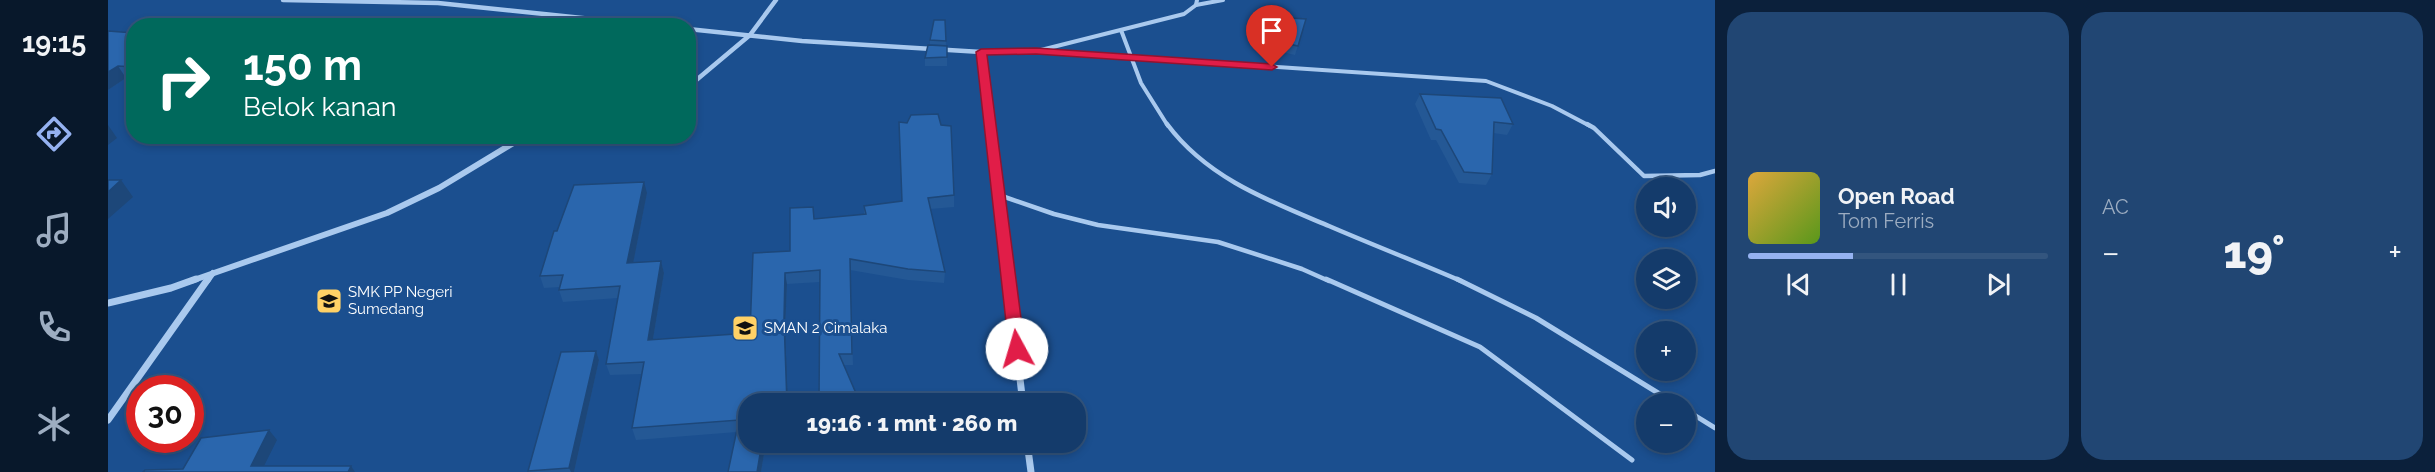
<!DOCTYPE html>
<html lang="id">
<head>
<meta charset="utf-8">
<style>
	body { margin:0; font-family:Raleway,sans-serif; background:#214673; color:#f1f3f6; height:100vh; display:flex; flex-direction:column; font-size:22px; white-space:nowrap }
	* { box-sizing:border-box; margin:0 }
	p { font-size:20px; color:#9dadc1 }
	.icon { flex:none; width:33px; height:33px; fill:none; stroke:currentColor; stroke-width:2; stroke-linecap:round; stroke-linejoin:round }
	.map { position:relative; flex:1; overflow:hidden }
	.details { display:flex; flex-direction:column; gap:12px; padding:12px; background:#0b203b; width:720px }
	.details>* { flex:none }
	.guide { position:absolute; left:18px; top:18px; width:570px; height:126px; border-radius:24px; box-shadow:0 3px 9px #0003,0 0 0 2px #33557e; background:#00695c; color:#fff; overflow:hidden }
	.buttons { position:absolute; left:1528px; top:177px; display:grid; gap:12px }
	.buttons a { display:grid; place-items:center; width:60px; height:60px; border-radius:50%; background:#143b6b; box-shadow:0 3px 9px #0003,0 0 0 2px #33557e; font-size:30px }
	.speed { position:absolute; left:18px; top:375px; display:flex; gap:12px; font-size:30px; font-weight:700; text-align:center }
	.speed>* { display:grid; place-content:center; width:78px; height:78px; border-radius:50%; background:#143b6b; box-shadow:0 3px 9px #0003,0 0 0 2px #33557e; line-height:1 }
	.speed .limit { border:9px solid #d22; background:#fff; color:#111 }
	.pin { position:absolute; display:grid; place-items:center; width:51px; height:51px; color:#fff; margin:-62px -26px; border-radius:50% 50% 50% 0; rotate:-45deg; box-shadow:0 0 6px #0007 }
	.pin .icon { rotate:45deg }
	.me { position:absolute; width:66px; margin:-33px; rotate:354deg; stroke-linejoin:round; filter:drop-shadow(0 0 4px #0008) }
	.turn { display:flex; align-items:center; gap:21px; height:126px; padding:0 18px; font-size:27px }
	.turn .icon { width:78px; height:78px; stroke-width:2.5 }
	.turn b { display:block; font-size:42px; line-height:51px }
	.big { font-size:45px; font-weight:800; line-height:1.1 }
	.details .widget { flex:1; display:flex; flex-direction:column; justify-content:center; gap:9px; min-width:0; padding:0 21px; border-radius:24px; background:#214673 }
	.song { display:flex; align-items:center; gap:18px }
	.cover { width:72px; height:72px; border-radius:9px; background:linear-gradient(135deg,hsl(40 70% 55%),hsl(90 70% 35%)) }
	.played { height:6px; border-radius:3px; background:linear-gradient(90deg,#95b2f1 35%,#33557e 35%) }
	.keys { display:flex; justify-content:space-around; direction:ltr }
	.heat { display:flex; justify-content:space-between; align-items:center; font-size:33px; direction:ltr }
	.details .tiles { flex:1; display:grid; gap:12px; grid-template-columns:repeat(2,1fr) }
	.trip { position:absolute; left:630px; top:393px; width:348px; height:60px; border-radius:24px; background:#143b6b; box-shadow:0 3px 9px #0003,0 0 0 2px #33557e; font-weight:800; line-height:60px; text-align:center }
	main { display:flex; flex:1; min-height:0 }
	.tab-bar { display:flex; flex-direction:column; width:108px; justify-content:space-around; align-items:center; background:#08182b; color:#9dadc1 }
	.tab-bar .icon { width:42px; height:42px }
	.tab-bar .on { color:#95b2f1 }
	.tab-bar b { font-size:27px; color:#f1f3f6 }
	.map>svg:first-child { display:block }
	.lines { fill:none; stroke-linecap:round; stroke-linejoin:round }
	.service-far2 { stroke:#a9c9ee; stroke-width:4 }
	.service-far1 { stroke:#a9c9ee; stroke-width:4.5 }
	.service { stroke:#a9c9ee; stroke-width:5 }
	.minor-far2 { stroke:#a9c9ee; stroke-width:4.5 }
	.minor-far1 { stroke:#a9c9ee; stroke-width:6 }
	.minor { stroke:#a9c9ee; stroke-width:7 }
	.wall { fill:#245895 }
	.shaded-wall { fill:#1d4779 }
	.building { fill:#2a66ad; stroke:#1d4779; stroke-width:1.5 }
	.route { fill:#e11d48; stroke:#92132f; stroke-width:1.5 }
	.labels { text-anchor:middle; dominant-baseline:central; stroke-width:6; stroke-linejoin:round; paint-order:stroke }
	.poi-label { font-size:15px; fill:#fff; stroke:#1b4f8f; text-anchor:start }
</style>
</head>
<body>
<main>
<nav class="tab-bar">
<b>19:15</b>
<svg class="icon on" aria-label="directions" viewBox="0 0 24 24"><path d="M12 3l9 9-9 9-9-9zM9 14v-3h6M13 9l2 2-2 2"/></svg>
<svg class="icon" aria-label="music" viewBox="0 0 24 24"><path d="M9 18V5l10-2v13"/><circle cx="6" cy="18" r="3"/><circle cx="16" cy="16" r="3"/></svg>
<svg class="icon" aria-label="phone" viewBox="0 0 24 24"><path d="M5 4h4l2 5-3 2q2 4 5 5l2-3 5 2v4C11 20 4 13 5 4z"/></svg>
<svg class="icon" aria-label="climate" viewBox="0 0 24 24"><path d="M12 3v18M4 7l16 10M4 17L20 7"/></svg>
</nav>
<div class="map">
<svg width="1607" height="472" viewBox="0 0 1607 472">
	<rect width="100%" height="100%" fill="#1b4f8f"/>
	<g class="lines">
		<!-- service-far2 -->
		<g class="service-far2">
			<polyline points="1088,5 1115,0"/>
			<polyline points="1013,30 1033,83 1060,126"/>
			<polyline points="933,50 1076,14 1088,5 1089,0"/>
			<polyline points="873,52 928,51 1378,81 1444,106 1482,126"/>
		</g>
		<!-- service-far1 -->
		<g class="service-far1">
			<path d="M1059 124C1099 178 1161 201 1221 226 1265 245 1309 262 1353 281"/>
			<polyline points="1479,124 1486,128 1536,176 1592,175 1607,171"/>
			<polyline points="891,195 946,214 990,225 1110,242 1194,269 1221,281"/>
		</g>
		<!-- service -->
		<g class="service">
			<polyline points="1218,279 1372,347 1524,460"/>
			<polyline points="1349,279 1428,318 1568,404"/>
			<polyline points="1578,410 1607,428"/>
		</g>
		<!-- minor-far2 -->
		<g class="minor-far2">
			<polyline points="175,0 330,3 551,26"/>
			<polyline points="580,29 694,41 873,52 882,126"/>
			<polyline points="580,87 642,35 668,0"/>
		</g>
		<!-- minor-far1 -->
		<g class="minor-far1">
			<polyline points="882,124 900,281"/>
			<polyline points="83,281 279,213 331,188 417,136"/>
			<polyline points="99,281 105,273"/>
		</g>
		<!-- minor -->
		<g class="minor">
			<polyline points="900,279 915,404"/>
			<polyline points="0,303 63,288 88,279"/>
			<polyline points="0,420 100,279"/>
			<polyline points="919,442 923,472"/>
		</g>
	</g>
	<!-- wall -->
	<g class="wall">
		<polygon points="1167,17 1198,19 1187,55 1174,52 1164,26"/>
		<polygon points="837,20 838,45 822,44 822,40"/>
		<polygon points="0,31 26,33 26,79 18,78 0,90"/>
		<polygon points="839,57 839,66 817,66 817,58"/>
		<polygon points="1312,94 1405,124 1399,135 1385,133 1384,174 1378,185 1351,183 1328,140 1323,140 1307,104"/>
		<polygon points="539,193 525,263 553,261 556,273 545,339 642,333 706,219 756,214 756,206 846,195 846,207 822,209 837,272 836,283 800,280 742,270 745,365 736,365 750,398 750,404 711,404 712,282 679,284 677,331 680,404 640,404 640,442 681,442 682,452 656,454 653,472 620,472 629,432 528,440 524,428 534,374 502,375 498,364 510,298 455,302 451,290 452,287 436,288 432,276 449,231"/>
		<polygon points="488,351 491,360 466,472 421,472 420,471"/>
	</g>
	<!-- shaded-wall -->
	<g class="shaded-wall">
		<polygon points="10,66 18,78 0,90 0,72"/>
		<polygon points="0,125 9,138 0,145"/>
		<polygon points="13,180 25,197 0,219 0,192"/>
		<polygon points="536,182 539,193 523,274 519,263"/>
		<polygon points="553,261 556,273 543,351 540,340"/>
		<polygon points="677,273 679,284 677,331 680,404 679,404 676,319"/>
		<polygon points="488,351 491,360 466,472 463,472 461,468"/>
		<polygon points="161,430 169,440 153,472 143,466"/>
		<polygon points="654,442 656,454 653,472 649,472"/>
		<polygon points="243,466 247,472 240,472"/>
	</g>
	<!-- building -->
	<g class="building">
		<polygon points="1167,17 1198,19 1190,46 1177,43"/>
		<polygon points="826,20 837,20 838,41 822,40"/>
		<polygon points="0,31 26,33 26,67 10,66 0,72"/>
		<polygon points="820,45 839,46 839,57 817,58"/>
		<polygon points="1312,94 1393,98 1405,124 1386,122 1384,174 1356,172 1333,130 1328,129"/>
		<polygon points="830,114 833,125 843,126 846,195 820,198 837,272 800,269 742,259 744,354 731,354 750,398 711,404 712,270 677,273 676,319 679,404 640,404 640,442 654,442 649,472 620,472 631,420 524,428 536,362 498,364 512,286 451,290 455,275 432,276 446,231 449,231 466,185 536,182 519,263 553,261 540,340 642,333 645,253 682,251 682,208 705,207 706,219 758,214 756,206 794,201 791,122 799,123 803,115"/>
		<polygon points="0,180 13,180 0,192"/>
		<polygon points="488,351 461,468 420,471 453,352"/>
		<polygon points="161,430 143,466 243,466 240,472 35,472 37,470 75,469 93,438"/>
	</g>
	<!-- route -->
	<polygon class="route" points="928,48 1164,64 1169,67 1164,70 928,54 879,55 917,349 914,353 903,353 901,349 868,52 873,49"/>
	<!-- icons -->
	<defs>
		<symbol id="school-square" viewBox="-11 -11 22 22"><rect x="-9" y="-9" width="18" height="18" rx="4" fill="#ffd166" stroke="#1b4f8f"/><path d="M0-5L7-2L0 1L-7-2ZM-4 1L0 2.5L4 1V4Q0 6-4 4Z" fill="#111"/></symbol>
	</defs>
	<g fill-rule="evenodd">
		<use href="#school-square" x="206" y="286" width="30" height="30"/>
		<use href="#school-square" x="622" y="313" width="30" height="30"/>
	</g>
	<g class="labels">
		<!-- poi labels -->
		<g class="poi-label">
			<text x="240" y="292">SMK PP Negeri<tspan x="240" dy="17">Sumedang</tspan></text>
			<text x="656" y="328">SMAN 2 Cimalaka</text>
		</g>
	</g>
</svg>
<div class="buttons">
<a><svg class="icon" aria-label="sound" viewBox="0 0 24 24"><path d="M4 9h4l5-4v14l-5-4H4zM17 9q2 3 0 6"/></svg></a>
<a><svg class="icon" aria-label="layers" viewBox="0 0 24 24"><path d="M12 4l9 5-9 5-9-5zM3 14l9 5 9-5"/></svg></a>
<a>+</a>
<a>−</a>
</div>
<div class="speed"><div class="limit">30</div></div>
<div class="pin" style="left:1164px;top:67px;background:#d93025"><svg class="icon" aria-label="arrive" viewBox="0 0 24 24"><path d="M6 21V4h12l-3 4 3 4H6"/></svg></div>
<svg class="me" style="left:909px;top:349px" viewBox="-20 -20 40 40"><circle r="19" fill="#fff"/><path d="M0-13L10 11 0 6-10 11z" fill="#e11d48"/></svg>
<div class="trip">19:16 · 1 mnt · 260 m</div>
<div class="guide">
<div class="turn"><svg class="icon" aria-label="right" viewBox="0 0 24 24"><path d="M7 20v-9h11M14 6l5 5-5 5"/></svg><div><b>150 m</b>Belok kanan</div></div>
</div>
</div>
<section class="details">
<div class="tiles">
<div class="widget">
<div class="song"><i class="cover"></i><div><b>Open Road</b><p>Tom Ferris</p></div></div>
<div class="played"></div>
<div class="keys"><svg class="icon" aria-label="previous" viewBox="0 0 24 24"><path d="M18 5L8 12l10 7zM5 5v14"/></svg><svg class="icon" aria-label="pause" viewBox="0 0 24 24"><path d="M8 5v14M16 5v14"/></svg><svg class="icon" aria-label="next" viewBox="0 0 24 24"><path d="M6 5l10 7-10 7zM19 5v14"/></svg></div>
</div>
<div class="widget"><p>AC</p>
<div class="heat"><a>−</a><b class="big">19°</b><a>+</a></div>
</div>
</div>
</section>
</main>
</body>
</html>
